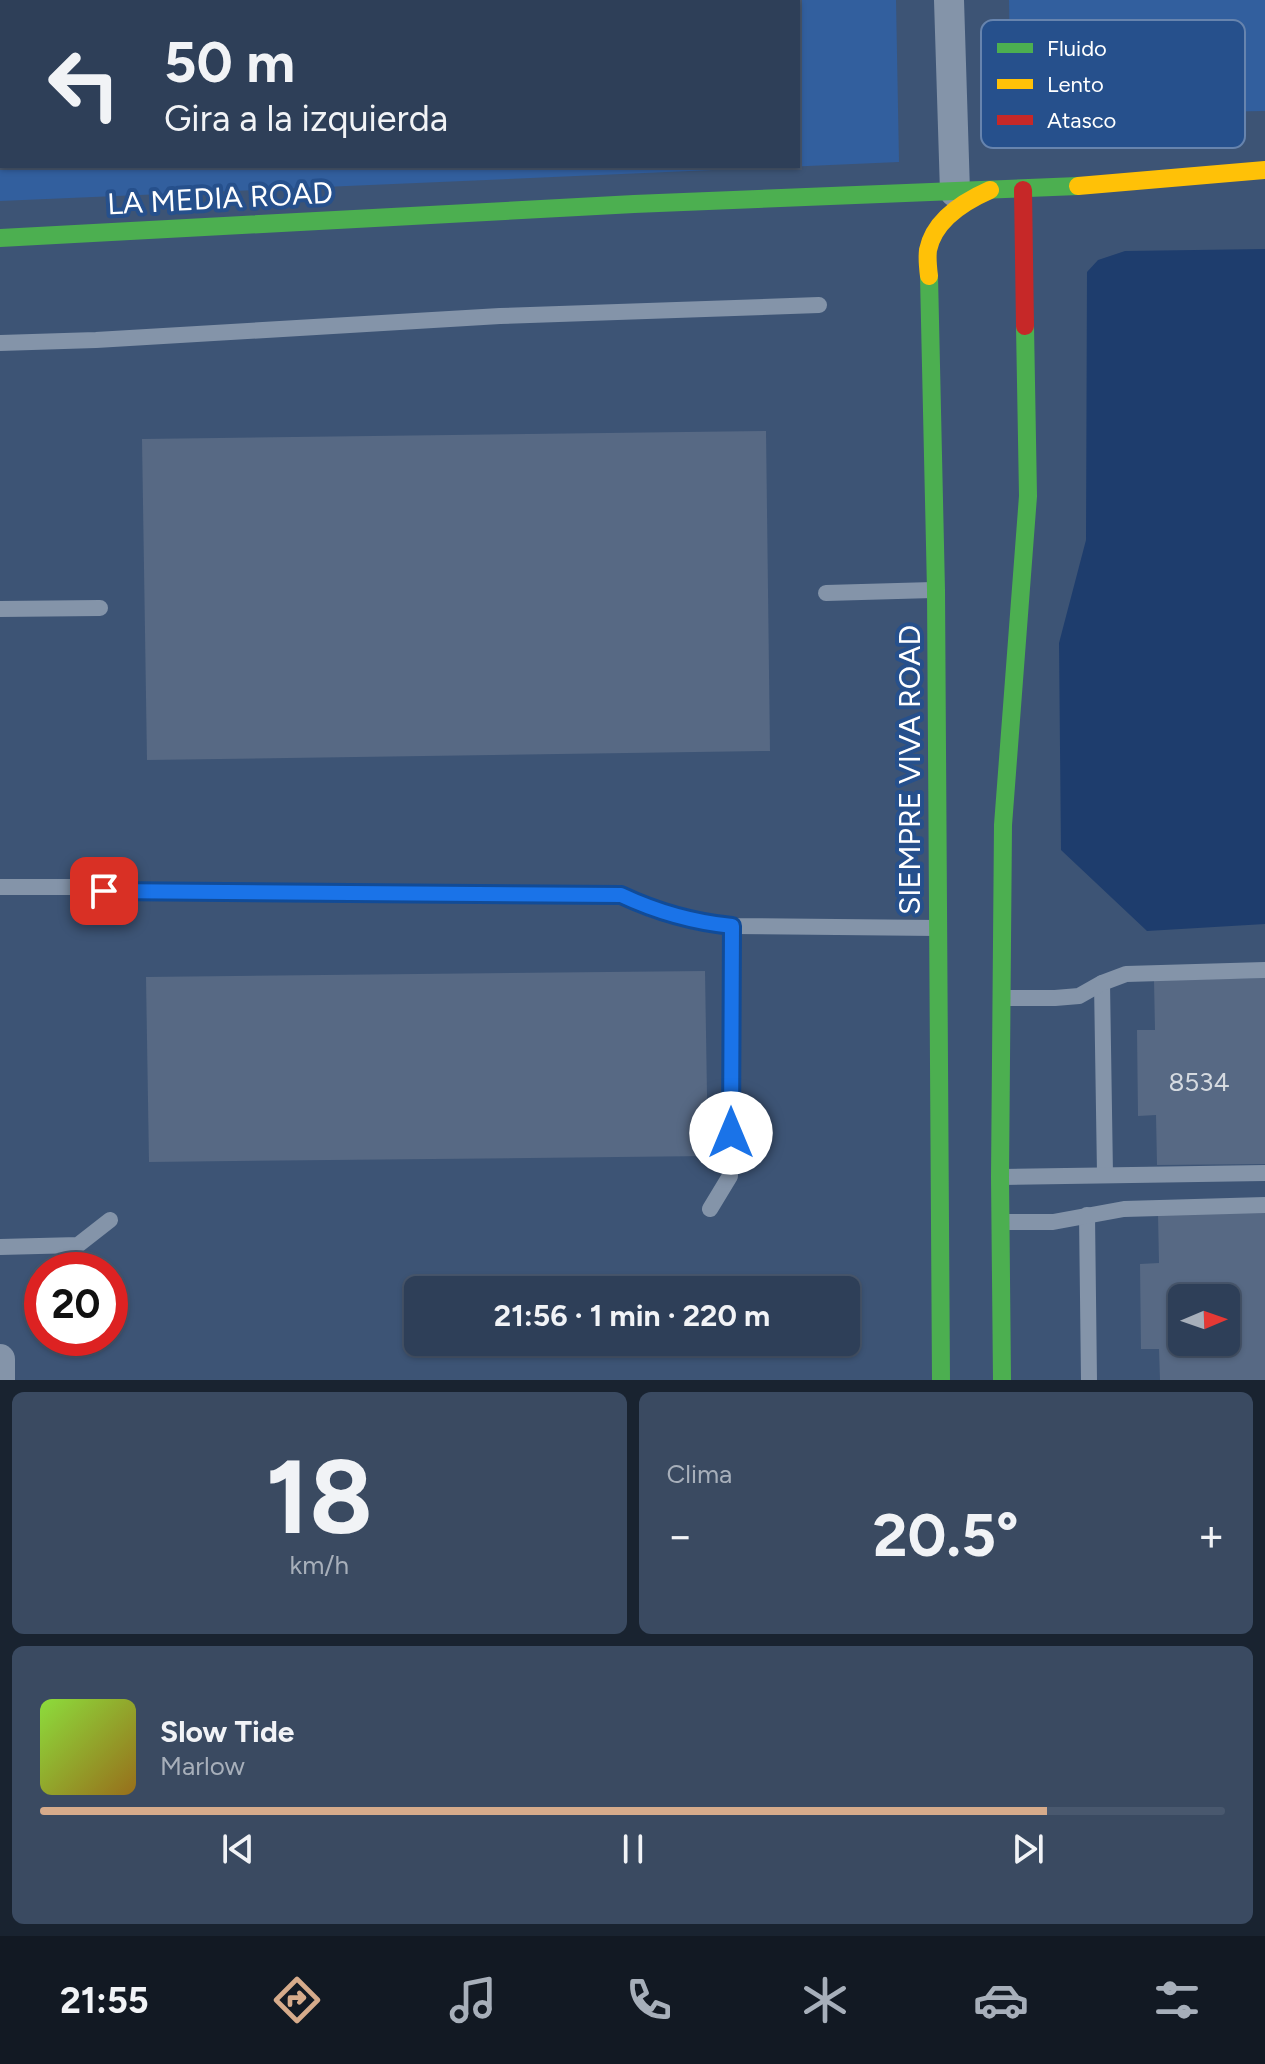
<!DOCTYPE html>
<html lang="es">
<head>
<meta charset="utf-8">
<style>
	body { margin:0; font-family:Figtree,sans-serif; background:#3a4a61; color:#f1f3f6; height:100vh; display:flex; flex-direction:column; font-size:30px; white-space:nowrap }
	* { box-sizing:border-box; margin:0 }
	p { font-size:26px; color:#a7afba }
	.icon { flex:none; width:44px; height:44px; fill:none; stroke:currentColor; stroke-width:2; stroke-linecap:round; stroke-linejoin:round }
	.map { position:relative; height:1380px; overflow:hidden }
	.side { display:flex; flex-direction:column; gap:12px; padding:12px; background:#192330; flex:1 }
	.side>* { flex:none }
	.hud { position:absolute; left:0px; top:0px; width:800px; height:168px; box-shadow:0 2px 6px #0004,0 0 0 2px #49586e; background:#2e3f58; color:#f1f3f6; overflow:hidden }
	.needle { width:52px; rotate:88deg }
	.fabs { position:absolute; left:1168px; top:1284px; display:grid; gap:16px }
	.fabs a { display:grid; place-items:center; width:72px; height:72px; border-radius:12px; background:#2e3f58; box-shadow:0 2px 6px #0004,0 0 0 2px #49586e; font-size:40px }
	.speed { position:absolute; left:24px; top:1252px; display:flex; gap:16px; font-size:40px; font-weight:700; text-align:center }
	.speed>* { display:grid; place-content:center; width:104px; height:104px; border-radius:50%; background:#2e3f58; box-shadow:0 2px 6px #0004,0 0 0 2px #49586e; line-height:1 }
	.speed .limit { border:12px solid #d22; background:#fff; color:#111 }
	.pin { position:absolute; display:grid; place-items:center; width:68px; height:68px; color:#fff; margin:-34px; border-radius:16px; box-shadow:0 4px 12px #0006 }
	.me { position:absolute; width:88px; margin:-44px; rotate:0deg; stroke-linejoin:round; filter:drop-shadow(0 0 6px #0008) }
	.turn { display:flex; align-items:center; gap:28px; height:168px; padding:0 32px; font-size:36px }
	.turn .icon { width:104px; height:104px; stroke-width:2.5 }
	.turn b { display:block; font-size:56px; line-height:68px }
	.big { font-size:60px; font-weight:700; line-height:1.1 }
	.side .tile { flex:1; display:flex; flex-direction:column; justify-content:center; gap:12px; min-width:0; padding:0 28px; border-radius:12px; background:#3a4a61 }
	.side .dial { align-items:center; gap:0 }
	.dial b { font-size:104px; line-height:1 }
	.song { display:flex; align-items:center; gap:24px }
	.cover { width:96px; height:96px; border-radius:12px; background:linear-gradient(135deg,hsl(90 70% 55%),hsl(40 70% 35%)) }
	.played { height:8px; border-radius:4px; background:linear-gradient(90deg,#d6ab8b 85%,#49586e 85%) }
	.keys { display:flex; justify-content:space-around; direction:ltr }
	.heat { display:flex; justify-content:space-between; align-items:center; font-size:44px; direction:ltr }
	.side .tiles { flex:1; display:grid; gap:12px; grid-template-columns:1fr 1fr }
	.tile:last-child { grid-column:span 2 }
	.trip { position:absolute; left:404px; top:1276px; width:456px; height:80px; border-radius:12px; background:#2e3f58; box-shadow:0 2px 6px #0004,0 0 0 2px #49586e; font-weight:700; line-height:80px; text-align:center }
	.dock { display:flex; height:128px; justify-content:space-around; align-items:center; background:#121923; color:#a7afba }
	.dock .icon { width:56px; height:56px }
	.dock .on { color:#d6ab8b }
	.dock b { font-size:36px; color:#f1f3f6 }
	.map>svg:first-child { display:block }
	.green { fill:#325f9e; fill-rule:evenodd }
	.water { fill:#1e3d6d }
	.building { fill:#576984; fill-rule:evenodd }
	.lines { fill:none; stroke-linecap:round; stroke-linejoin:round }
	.lane { stroke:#8494a9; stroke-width:16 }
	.street { stroke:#8494a9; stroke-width:30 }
	.fast { stroke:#4caf50; stroke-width:18 }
	.slow { stroke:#ffc107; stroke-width:18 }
	.jam { stroke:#c62828; stroke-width:18 }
	.route-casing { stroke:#114b97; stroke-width:20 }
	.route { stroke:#1a73e8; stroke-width:14 }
	.labels { text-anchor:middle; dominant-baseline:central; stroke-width:8; stroke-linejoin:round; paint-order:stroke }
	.number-label { font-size:26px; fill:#d5dae0 }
	.street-label { font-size:30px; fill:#fff; stroke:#26508c }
	.key { fill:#26508c; stroke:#6784ae; stroke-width:2 }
	.key-label { font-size:22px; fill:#fff }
</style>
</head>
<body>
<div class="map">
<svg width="1265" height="1380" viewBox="0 0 1265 1380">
	<rect width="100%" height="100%" fill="#3d5475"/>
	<!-- green -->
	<g class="green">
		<path d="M0 0H896L899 162 0 201ZM2 2H798V166H2Z"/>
		<polygon points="1009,0 1265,0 1265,111 1011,115"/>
	</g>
	<!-- water -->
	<polygon class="water" points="1265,249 1265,924 1147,931 1061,850 1059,643 1086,540 1087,272 1098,260 1125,251"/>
	<!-- building -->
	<g class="building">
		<polygon points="766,431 770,751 147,760 142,439"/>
		<polygon points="705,971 708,1156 149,1162 146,977"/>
		<polygon points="1265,978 1265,1164 1157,1165 1156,1115 1138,1116 1137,1030 1155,1030 1154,980"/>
		<path d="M1265 1212V1380H1160L1159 1349H1141L1140 1264 1159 1263 1158 1214ZM1182 1298H1226V1342H1182Z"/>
	</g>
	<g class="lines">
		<!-- lane -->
		<g class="lane">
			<polyline points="0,343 96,340 500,316 819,305"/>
			<polyline points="826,593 933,590"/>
			<polyline points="0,609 100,608"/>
			<polyline points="0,887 86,887 104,891 621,895 651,909 697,922 732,926 937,928"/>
			<polyline points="1102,983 1105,1174"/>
			<polyline points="1004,998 1055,998 1079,996 1102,983 1126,974 1265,970"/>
			<polyline points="1002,1177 1265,1173"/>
			<polyline points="710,1209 730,1176 732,926"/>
			<polyline points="1087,1215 1089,1380"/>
			<polyline points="1004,1222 1053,1222 1124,1209 1265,1205"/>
			<polyline points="0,1247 78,1245 110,1220"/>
		</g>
		<!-- street -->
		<g class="street">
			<polyline points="949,0 955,192"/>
			<polyline points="0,1359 0,1380"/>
		</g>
		<!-- fast -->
		<g class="fast">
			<polyline points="0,238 634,204 1078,186"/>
			<polyline points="929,276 936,590 941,1380"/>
			<polyline points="1002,1380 1000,1177 1003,825 1028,496 1025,326"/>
		</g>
		<!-- slow -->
		<g class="slow">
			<polyline points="1078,186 1265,170"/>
			<path d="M929 276C928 268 927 258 928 250 934 220 965 201 990 190"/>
		</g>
		<!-- jam -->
		<polyline class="jam" points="1023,190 1025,326"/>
	</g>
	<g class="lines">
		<defs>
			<path id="route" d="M104 891 621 895C657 912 692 922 732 926L731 1133"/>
		</defs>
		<!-- route casing -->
		<use href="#route" class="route-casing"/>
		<!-- route -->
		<use href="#route" class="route"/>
	</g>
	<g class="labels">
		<!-- number labels -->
		<g class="number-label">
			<text x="1199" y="1082">8534</text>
		</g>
		<!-- street labels -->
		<g class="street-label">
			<text transform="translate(220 198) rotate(-3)">LA MEDIA ROAD</text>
			<text transform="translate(909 770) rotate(-90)">SIEMPRE VIVA ROAD</text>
		</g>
	</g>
	<!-- legend -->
	<rect x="981" y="20" width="264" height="128" rx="12" class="key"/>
	<rect x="997" y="43" width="36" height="10" fill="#4caf50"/>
	<rect x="997" y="79" width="36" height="10" fill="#ffc107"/>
	<rect x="997" y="115" width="36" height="10" fill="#c62828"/>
	<g class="key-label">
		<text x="1047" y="56">Fluido</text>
		<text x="1047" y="92">Lento</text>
		<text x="1047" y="128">Atasco</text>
	</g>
</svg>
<div class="fabs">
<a><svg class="needle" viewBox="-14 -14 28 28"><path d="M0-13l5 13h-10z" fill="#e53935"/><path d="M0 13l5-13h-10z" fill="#a7afba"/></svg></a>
</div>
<div class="speed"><div class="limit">20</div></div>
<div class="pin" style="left:104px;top:891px;background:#d93025"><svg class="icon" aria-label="arrive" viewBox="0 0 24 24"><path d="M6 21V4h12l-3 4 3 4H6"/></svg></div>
<svg class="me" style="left:731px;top:1133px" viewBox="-20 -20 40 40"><circle r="19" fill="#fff"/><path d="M0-13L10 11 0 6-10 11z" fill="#1a73e8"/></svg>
<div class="trip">21:56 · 1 min · 220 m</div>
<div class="hud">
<div class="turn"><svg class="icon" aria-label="left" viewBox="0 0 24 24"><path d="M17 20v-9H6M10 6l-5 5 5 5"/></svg><div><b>50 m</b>Gira a la izquierda</div></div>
</div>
</div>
<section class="side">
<div class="tiles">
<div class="tile dial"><b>18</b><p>km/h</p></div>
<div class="tile"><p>Clima</p>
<div class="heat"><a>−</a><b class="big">20.5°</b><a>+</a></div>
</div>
<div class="tile">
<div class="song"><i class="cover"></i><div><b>Slow Tide</b><p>Marlow</p></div></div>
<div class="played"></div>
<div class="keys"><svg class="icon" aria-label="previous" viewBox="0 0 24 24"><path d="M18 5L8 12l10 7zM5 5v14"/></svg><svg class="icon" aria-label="pause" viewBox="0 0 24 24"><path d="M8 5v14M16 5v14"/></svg><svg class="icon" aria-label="next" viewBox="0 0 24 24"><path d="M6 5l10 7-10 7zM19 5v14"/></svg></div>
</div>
</div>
</section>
<nav class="dock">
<b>21:55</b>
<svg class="icon on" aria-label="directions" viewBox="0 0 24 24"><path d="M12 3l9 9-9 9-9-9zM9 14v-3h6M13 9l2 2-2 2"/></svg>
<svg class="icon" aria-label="music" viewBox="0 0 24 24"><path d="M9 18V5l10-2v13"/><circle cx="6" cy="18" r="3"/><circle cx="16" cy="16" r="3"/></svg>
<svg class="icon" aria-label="phone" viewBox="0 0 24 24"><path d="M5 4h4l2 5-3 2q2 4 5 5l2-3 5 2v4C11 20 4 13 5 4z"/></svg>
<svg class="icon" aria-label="climate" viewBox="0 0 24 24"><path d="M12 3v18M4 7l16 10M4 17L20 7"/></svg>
<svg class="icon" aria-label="car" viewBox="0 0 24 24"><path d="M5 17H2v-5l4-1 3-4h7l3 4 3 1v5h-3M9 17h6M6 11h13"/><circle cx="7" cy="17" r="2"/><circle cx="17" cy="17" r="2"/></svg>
<svg class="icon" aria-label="filters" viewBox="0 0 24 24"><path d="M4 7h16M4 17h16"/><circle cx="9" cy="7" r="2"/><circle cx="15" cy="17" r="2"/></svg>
</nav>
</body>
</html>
